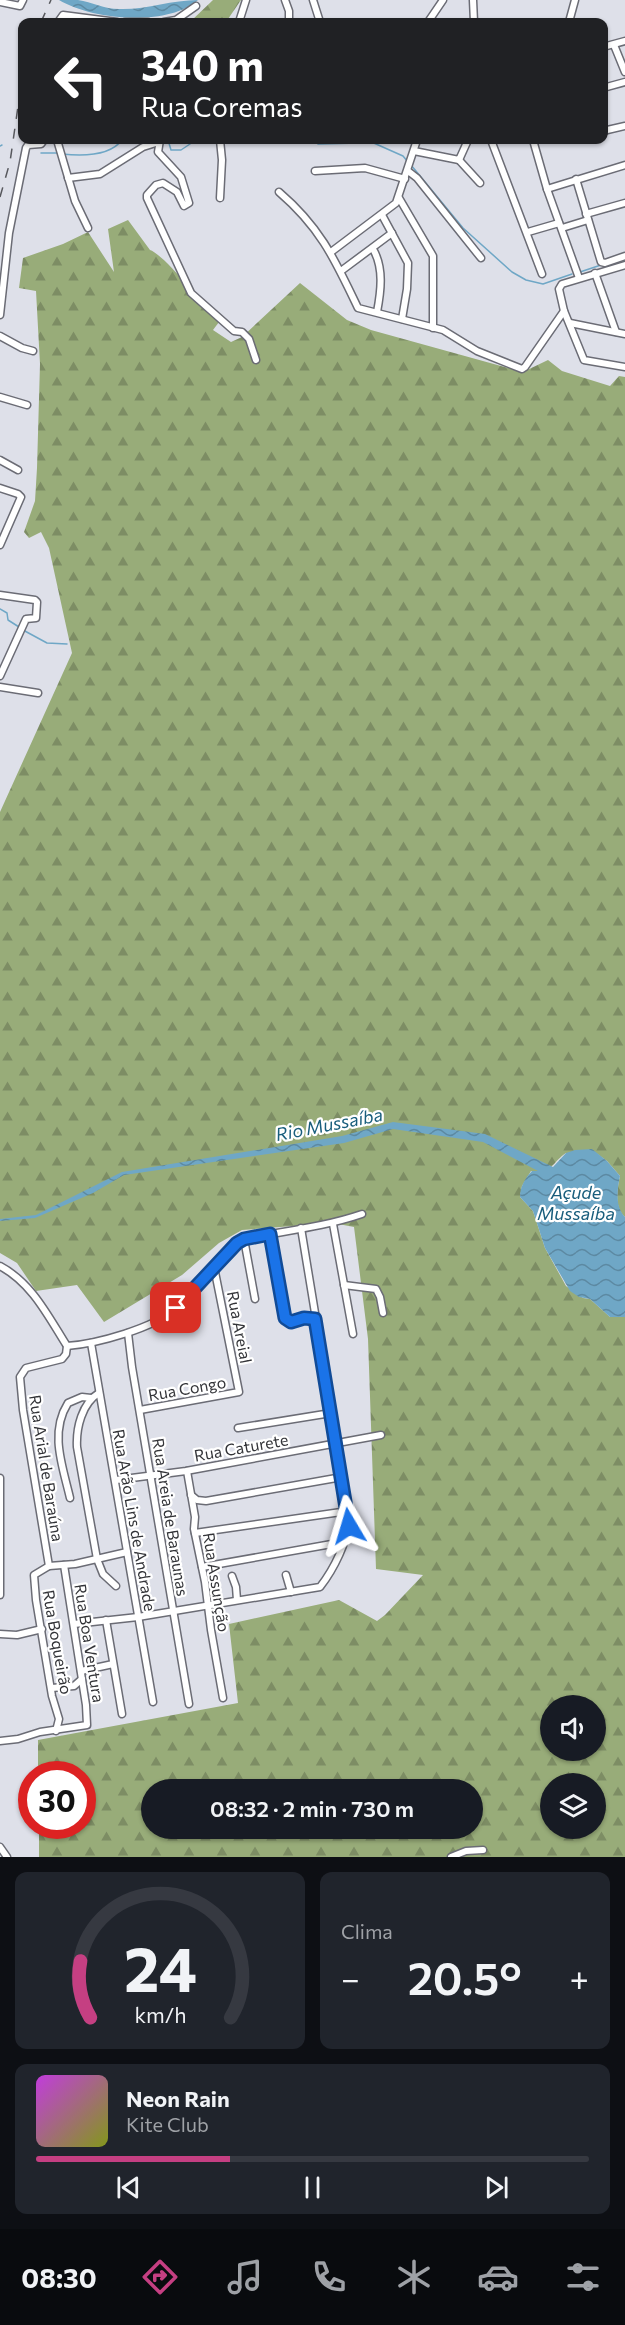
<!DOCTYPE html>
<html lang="pt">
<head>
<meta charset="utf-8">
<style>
	body { margin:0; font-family:Commissioner,sans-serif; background:#20242c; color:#f1f3f6; height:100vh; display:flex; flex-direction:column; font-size:22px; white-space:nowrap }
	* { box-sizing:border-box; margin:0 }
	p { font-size:20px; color:#9ea1a6 }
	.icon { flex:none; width:33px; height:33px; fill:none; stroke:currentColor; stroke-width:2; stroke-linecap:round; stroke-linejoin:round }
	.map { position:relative; height:1857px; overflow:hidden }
	.side { display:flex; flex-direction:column; gap:15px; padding:15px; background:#0d0f14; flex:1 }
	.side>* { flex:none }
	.banner { position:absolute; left:18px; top:18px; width:590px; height:126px; border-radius:12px; box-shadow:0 2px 4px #0004; background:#202124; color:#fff; overflow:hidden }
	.buttons { position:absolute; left:540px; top:1695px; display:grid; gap:12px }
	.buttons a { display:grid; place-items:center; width:66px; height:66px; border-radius:50%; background:#171b24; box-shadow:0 2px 4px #0004; font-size:30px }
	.speed { position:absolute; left:18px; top:1761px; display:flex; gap:12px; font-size:30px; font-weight:700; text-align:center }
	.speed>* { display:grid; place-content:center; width:78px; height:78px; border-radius:50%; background:#171b24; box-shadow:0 2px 4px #0004; line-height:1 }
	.speed .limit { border:9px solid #d22; background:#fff; color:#111 }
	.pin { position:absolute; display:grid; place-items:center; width:51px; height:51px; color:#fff; margin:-26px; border-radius:12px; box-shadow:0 3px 9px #0006 }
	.me { position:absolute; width:66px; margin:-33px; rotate:353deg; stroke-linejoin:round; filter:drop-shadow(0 0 4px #0008) }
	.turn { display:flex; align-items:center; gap:21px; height:126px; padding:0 24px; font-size:27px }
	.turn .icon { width:78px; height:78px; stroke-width:2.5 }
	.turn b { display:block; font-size:42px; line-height:51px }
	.big { font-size:45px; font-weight:600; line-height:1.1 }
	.side .widget { flex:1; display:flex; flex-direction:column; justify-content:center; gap:9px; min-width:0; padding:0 21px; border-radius:12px; background:#20242c }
	.side .dial { align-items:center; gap:0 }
	.dial svg { height:156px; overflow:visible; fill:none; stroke:#363941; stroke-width:7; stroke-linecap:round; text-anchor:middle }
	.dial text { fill:#f1f3f6; stroke:none }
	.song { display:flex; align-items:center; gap:18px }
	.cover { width:72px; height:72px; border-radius:9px; background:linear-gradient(135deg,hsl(290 70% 55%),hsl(70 70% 35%)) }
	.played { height:6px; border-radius:3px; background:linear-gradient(90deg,#c53f82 35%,#363941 35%) }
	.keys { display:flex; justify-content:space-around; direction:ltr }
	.heat { display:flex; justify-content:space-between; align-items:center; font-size:33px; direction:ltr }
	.side .tiles { flex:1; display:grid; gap:15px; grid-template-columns:1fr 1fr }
	.widget:last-child { grid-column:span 2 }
	.trip { position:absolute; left:141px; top:1779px; width:342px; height:60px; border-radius:30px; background:#171b24; box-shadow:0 2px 4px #0004; font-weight:600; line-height:60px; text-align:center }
	.dock { display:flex; height:96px; justify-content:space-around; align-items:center; background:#090b0e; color:#9ea1a6 }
	.dock .icon { width:42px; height:42px }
	.dock .selected { color:#c53f82 }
	.dock b { font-size:27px; color:#f1f3f6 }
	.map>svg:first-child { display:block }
	.forest { fill:url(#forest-firs); fill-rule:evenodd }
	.water { fill:url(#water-waves) }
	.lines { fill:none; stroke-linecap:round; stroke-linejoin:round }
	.stream { stroke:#6fa7c6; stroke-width:1.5 }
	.minor-casing { stroke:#6b6c75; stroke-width:9 }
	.minor { stroke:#fff; stroke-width:6 }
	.rail { stroke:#57585d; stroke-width:1.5; stroke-dasharray:10 10; stroke-linecap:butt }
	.route-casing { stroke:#114b97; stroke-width:15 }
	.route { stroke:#1a73e8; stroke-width:10 }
	.labels { text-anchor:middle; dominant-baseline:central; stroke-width:4.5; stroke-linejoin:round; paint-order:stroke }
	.street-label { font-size:16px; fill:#333438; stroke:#fff }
	.water-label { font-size:18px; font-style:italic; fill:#185d7c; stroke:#fff }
</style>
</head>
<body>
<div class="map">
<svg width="625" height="1857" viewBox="0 0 625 1857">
	<defs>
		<pattern id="forest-firs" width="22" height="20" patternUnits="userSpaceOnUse" patternTransform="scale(1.5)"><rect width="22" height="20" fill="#98ac79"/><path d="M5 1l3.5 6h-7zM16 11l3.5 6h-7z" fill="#7d8d64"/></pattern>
		<pattern id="water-waves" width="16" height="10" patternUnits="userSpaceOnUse" patternTransform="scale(1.5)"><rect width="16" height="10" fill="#6fa7c6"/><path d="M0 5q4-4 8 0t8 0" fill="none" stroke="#5c89a2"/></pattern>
	</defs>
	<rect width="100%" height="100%" fill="#dee0e9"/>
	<!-- forest -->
	<g class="forest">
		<polygon points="213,0 241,0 226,22 190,22"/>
		<path d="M128 220 150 250C165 255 206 308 219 322L213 330 231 342 242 337 300 283 347 320 371 330 523 372 548 360 562 371 610 386 619 376 625 377V1217C614 1207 617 1190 620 1176L607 1161 596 1153H566C552 1162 552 1175 531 1171L522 1186 520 1197 533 1211 545 1248 566 1286 583 1298 590 1299 610 1317H625V1857H39V1826H82V1774H38V1740L238 1703 229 1624 339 1600 377 1621 385 1615 423 1575 376 1569 368 1339 354 1227 333 1223 242 1230 219 1243 182 1275 104 1322 77 1285 36 1291 17 1263 0 1253V812L72 653 49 548 41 532 29 538 24 532 35 501 37 468 40 364 36 291 19 288 23 258 63 244 88 232 114 272 108 229ZM550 1706H596V1750H550ZM550 1784H596V1828H550ZM152 1790H472V1828H152Z"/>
	</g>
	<!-- water -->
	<g class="water">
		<path d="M59 0C65 0 72 0 78 0 92 2 104 9 119 9 146 10 171 0 198 0 168 27 92 20 59 0Z"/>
		<path d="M393 1122 485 1134 553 1167 566 1153 575 1150 592 1149 607 1161 620 1176C617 1190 615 1207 625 1217V1317H610L590 1299 579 1297 570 1291 545 1248 533 1211 520 1197C520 1187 525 1178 532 1171H538L483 1142 393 1129 344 1143 124 1175 93 1193 35 1218 0 1221V1219L36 1215 122 1172 342 1136Z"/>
	</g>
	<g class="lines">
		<!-- stream -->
		<g class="stream">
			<polyline points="168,140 171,150 181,150 196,140"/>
			<polyline points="313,140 318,144 359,143 362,140"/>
			<polyline points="367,140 403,156 408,162"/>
			<polyline points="0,146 2,145"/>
			<polyline points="41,153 58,153"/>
			<path d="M62 154C81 156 110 156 122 140"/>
			<polyline points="411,165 463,228 512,272 526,280 543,284 572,274"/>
			<polyline points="580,272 601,265"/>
			<polyline points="0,609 7,613 8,620 19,627"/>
			<polyline points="23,630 47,643 67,644"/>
		</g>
		<defs>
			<g id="minor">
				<polyline points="285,0 289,11 289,22"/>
				<polyline points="313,0 320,22"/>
				<polyline points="473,0 474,22"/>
				<polyline points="0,2 20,6 23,0"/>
				<polyline points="58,22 63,15 117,22"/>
				<polyline points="125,22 148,22"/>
				<polyline points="164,22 176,20 196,6"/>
				<polyline points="239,22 246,0"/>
				<polyline points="428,22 443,0"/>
				<polyline points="569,22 575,0"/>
				<polyline points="614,45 625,72"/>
				<polyline points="603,47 625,41"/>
				<polyline points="603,88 625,82"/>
				<polyline points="603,131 625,126"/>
				<polyline points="57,140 75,201 88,228"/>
				<polyline points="160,140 158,152 181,177 189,203 184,206 177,192 163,183 156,185 147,195 147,198 191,293 234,331 242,332 249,339 256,360"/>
				<polyline points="220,140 222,160 220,198"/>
				<polyline points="491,140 542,274"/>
				<polyline points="533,140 547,189 579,278"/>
				<polyline points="414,151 459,160 468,140"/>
				<polyline points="459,160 480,183"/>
				<polyline points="315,171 365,168 405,179"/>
				<polyline points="408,171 417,178 481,258"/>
				<polyline points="68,178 100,174 143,147 159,142"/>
				<polyline points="576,179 601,262 605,263 625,256"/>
				<polyline points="547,189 625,165"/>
				<path d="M279 192C321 228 335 260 358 308L443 330 477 351 522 369 525 367 564 311"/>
				<polyline points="399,198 433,256 433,328"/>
				<polyline points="586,214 625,203"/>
				<polyline points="382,215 408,263 407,289 402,319"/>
				<polyline points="562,228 588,220"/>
				<polyline points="528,232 559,223"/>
				<path d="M373 249C384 268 381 291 377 312"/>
				<polyline points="331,252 396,203 417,140"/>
				<polyline points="625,265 562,284 559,289 564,311 584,360 625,367"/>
				<polyline points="341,271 392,233"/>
				<polyline points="595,273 616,332"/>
				<polyline points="0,315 9,233 26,148 28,145 41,144 44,140"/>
				<polyline points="570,323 625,334"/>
				<polyline points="0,336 22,348 33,351"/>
				<polyline points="0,397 27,405"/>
				<polyline points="0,460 18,470"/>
				<polyline points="0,488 18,494 21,497 0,545"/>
				<polyline points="0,595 35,600 37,602 36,618 26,619 0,676"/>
				<polyline points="0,687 38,693"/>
				<polyline points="333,1224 353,1334"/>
				<polyline points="270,1234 285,1318 291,1322 304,1318 315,1319"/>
				<polyline points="244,1239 255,1299"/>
				<path d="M0 1266C32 1283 48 1316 67 1346L66 1354 62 1359 26 1368 20 1377 23 1410 49 1566"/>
				<polyline points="344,1285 376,1289 380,1297 383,1313"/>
				<polyline points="128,1333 132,1367 189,1704"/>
				<polyline points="91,1343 153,1702"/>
				<path d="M67 1346C96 1344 155 1328 176 1308 197 1287 216 1264 237 1243L244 1239C284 1231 324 1227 362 1214"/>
				<path d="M99 1393C82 1403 76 1428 77 1447L97 1559 103 1574 116 1586"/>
				<polyline points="140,1410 239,1392 214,1267"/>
				<polyline points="238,1428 331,1413"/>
				<polyline points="187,1471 195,1517 194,1529 205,1582 211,1630 223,1698"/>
				<polyline points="0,1478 0,1595"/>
				<polyline points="116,1480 186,1471 381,1435"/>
				<polyline points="191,1495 197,1500 206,1501 342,1477"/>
				<path d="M70 1498C63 1467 49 1433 68 1403L82 1397 91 1398"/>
				<polyline points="195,1533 348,1511"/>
				<polyline points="202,1567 343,1542"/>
				<polyline points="286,1575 291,1592"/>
				<polyline points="232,1576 236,1587 237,1600"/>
				<polyline points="106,1620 122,1714"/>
				<path d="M74 1624 138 1617 320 1587C334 1569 348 1541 349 1519L301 1228"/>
				<polyline points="0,1634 17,1635 42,1629"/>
				<polyline points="81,1671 113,1664"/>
				<polyline points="52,1688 74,1686 82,1679"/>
				<polyline points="56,1731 59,1719 52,1696 36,1600 34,1575 49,1566 75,1564 127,1552"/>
				<polyline points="0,1741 18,1739 40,1732 87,1725 86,1705 64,1565"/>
				<polyline points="0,1847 7,1857"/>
				<polyline points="451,1857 466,1851 483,1850"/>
			</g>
		</defs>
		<!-- minor casing -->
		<use href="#minor" class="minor-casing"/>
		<!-- minor -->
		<use href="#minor" class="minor"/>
		<!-- rail -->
		<g class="rail">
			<polyline points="41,22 51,0"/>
			<polyline points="0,197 10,162 22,79"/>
		</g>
	</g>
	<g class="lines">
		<defs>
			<polyline id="route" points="176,1308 237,1243 244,1239 270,1234 285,1318 291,1322 304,1318 315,1319 349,1526"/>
		</defs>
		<!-- route casing -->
		<use href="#route" class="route-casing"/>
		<!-- route -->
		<use href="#route" class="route"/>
	</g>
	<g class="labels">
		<!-- street labels -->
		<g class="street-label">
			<text transform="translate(240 1327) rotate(79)">Rua Areial</text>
			<text transform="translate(187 1388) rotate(-10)">Rua Congo</text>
			<text transform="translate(241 1447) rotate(-10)">Rua Caturete</text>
			<text transform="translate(47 1468) rotate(81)">Rua Arial de Baraúna</text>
			<text transform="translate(171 1517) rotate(81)">Rua Areia de Baraunas</text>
			<text transform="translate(135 1520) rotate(80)">Rua Arão Lins de Andrade</text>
			<text transform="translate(217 1582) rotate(81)">Rua Assunção</text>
			<text transform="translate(58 1642) rotate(80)">Rua Boqueirão</text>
			<text transform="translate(90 1643) rotate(81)">Rua Boa Ventura</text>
		</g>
		<!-- water labels -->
		<g class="water-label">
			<text transform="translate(329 1124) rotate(-11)">Rio Mussaíba</text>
			<text x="576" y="1192">Açude<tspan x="576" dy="21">Mussaíba</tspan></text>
		</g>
	</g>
</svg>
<div class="buttons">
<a><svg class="icon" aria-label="sound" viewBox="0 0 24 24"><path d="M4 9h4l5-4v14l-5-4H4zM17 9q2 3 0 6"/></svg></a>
<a><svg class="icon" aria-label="layers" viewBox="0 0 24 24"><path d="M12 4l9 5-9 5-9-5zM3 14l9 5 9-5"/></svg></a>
</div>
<div class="speed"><div class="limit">30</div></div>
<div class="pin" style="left:176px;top:1308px;background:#d93025"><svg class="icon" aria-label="arrive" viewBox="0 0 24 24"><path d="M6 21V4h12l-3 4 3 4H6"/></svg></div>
<svg class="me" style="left:349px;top:1526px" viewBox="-20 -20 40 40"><path d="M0-17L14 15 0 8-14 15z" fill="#1a73e8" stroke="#fff" stroke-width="4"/></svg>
<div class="trip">08:32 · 2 min · 730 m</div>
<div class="banner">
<div class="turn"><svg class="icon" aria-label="left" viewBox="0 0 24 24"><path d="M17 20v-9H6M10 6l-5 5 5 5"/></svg><div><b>340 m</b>Rua Coremas</div></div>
</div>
</div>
<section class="side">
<div class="tiles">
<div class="widget dial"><svg viewBox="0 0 100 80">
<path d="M14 69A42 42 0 1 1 86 69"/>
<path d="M14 69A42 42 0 0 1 9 40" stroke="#c53f82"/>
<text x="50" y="56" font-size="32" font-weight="700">24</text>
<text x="50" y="72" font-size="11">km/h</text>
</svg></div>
<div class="widget"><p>Clima</p>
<div class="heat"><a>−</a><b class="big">20.5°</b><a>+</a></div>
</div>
<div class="widget">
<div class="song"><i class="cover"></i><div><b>Neon Rain</b><p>Kite Club</p></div></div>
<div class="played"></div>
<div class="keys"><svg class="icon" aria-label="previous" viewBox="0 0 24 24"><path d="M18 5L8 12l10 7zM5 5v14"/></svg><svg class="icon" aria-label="pause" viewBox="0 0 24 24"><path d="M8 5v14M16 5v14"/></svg><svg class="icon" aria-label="next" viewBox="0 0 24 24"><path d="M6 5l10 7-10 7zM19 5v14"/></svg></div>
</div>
</div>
</section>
<nav class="dock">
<b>08:30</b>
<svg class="icon selected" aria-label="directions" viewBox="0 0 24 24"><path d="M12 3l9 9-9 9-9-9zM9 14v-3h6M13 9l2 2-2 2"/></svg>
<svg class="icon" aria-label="music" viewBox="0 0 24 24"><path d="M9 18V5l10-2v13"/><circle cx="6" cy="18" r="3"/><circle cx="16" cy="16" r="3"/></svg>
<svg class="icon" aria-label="phone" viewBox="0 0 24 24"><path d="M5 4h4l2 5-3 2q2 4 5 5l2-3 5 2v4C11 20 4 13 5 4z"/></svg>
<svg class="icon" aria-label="climate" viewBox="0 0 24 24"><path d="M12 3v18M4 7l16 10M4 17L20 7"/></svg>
<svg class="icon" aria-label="car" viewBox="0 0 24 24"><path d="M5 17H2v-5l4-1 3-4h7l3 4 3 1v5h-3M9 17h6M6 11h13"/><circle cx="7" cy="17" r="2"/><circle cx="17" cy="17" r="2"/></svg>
<svg class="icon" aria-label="filters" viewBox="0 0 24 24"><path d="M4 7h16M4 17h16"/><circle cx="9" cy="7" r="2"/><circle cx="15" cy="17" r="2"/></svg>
</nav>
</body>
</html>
